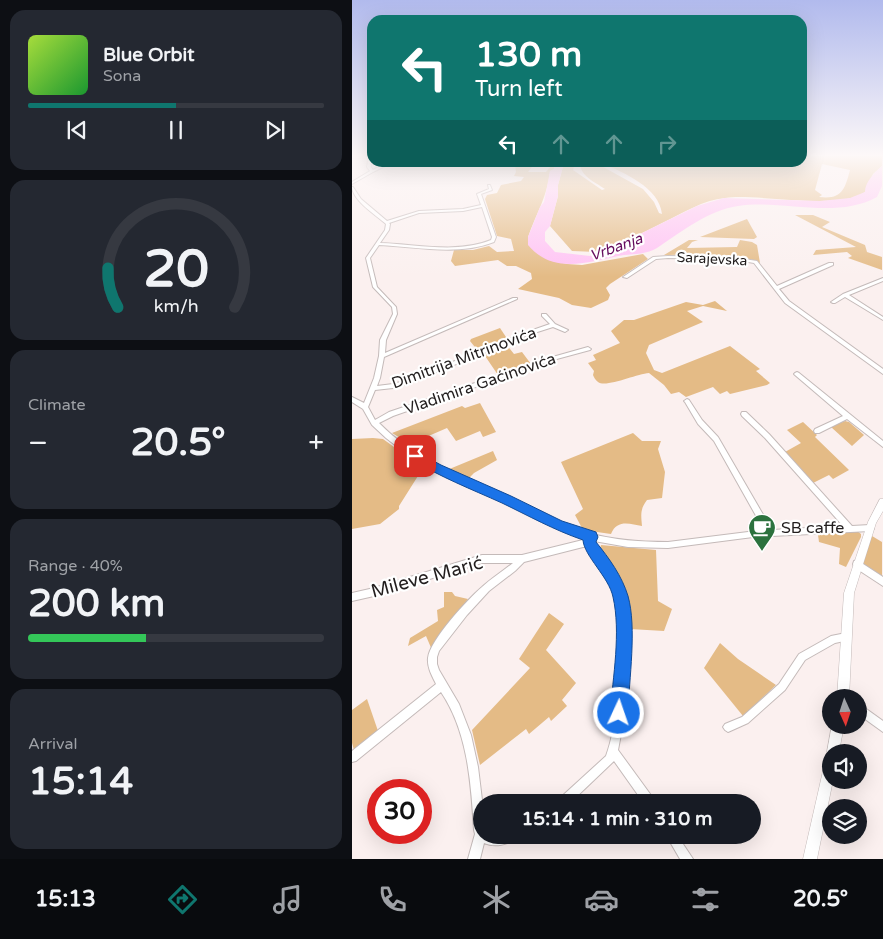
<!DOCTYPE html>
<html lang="en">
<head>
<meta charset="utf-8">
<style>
	body { margin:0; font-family:"Varela Round",sans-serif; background:#242831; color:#f1f3f6; height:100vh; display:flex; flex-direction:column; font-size:19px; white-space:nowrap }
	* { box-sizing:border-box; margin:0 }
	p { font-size:16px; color:#9ea1a6 }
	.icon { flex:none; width:28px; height:28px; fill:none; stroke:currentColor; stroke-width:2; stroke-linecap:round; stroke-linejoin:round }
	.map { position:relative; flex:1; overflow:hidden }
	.drawer { display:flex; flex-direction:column; gap:10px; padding:10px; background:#0d0f14; width:352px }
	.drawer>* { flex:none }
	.banner { position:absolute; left:15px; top:15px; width:440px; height:152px; border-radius:15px; box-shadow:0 5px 20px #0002; background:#0f766e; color:#fff; overflow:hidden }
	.needle { width:32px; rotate:177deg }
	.tools { position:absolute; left:470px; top:689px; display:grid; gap:10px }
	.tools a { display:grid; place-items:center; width:45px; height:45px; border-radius:50%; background:#171b24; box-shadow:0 5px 20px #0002; font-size:25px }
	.speed { position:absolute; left:15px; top:779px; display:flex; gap:10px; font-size:25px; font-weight:700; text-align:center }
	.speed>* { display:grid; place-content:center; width:65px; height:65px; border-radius:50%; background:#171b24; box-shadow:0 5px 20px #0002; line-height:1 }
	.speed .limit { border:8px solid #d22; background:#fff; color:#111 }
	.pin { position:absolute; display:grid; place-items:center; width:42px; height:42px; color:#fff; margin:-21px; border-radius:10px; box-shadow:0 2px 8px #0006 }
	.me { position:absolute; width:55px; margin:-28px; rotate:3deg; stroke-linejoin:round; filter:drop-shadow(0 0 4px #0008) }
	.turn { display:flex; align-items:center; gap:18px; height:105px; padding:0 25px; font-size:22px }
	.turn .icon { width:65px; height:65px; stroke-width:2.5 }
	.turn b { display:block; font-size:35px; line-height:42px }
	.lanes { display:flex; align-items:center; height:48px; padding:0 25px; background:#0003; justify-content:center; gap:25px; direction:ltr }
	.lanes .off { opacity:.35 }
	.big { font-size:38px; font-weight:700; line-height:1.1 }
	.drawer .tile { flex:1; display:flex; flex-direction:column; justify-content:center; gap:8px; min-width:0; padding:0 18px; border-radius:15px; background:#242831 }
	.drawer .dial { align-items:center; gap:0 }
	.dial svg { height:130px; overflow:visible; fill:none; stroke:#363941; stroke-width:7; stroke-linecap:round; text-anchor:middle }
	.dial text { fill:#f1f3f6; stroke:none }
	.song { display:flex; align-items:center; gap:15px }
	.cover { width:60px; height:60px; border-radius:8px; background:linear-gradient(135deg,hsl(80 70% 55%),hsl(130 70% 35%)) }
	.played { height:5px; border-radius:2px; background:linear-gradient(90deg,#0f766e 50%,#363941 50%) }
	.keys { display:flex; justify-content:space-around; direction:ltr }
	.heat { display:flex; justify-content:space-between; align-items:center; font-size:28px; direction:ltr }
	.charge { height:8px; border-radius:4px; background:linear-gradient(90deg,#34c759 40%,#363941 0) }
	.trip { position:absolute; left:121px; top:794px; width:288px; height:50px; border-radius:25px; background:#171b24; box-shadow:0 5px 20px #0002; font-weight:700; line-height:50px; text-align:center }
	.tab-bar { display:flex; height:80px; justify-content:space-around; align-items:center; background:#090b0e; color:#9ea1a6 }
	.tab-bar .icon { width:35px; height:35px }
	.tab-bar .active { color:#0f766e }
	.tab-bar b { font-size:22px; color:#f1f3f6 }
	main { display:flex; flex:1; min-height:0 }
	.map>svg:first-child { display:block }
	.green { fill:#e4bb86; fill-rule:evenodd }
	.water { fill:#ffc2f4 }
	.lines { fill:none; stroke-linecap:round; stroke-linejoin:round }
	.minor-casing { stroke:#c4bab9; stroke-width:2 }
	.tertiary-casing { stroke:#c4bab9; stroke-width:1 }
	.minor { fill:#fff; fill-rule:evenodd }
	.tertiary { fill:#fff; fill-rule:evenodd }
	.route { fill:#1a73e8; stroke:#114b97 }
	.labels { text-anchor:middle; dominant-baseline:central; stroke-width:4.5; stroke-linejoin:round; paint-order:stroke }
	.far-street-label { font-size:14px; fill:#221e1e; stroke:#fff }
	.far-water-label { font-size:15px; font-style:italic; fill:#650c5d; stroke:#fff }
	.street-label { font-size:16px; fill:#221e1e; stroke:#fff }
	.poi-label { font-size:16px; fill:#221e1e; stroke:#fff; text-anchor:start }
	.near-street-label { font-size:19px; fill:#221e1e; stroke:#fff }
</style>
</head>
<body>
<main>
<section class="drawer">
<div class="tile">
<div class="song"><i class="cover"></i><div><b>Blue Orbit</b><p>Sona</p></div></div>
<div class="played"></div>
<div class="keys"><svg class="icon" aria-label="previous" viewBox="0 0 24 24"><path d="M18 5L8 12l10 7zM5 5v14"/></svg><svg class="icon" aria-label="pause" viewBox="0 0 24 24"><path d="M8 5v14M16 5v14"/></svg><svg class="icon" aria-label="next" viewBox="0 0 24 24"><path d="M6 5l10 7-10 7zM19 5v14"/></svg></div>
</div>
<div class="tile dial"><svg viewBox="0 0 100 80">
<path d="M14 69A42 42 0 1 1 86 69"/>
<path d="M14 69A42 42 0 0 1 8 45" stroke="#0f766e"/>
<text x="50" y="56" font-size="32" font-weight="700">20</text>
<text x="50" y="72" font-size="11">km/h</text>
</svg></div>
<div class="tile"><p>Climate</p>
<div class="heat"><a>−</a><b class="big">20.5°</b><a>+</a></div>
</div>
<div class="tile"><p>Range · 40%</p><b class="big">200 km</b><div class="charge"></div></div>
<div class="tile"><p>Arrival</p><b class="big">15:14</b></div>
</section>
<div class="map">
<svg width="531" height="859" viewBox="0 0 531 859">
	<rect width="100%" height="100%" fill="#fbf0ef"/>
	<!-- green -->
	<g class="green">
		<path d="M450 156H530V166L521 174 513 192C490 211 404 193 373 198 351 200 331 213 312 222 301 228 289 233 278 239L277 241 248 249 245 252 220 251 198 226 206 196V185L212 163H223L221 170 250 190 253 189C243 182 228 176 228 163H244L291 189 302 202 307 213 310 214C307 187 272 173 250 163L450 162ZM470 164 498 170C493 189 490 200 467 197L470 195 463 190Z"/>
		<path d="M151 162 183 163 176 172H194L198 167 197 163H202V169L198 171C196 195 184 214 176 237L202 261 215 264 230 265 291 254 296 259 258 284 254 288 258 295 256 300 239 308 220 305 207 298 166 289 180 279 179 273 164 266H155L146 260 103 266 99 261 102 250H121L137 246 145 252 162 251 159 239 145 236 133 199 135 195 145 193 149 185 169 181 172 177 162 176 164 172 163 165Z"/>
		<polygon points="443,215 461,215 478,222 470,227 513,245 515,252 530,257 530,270 496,258 500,256 495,252 461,255 464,250 504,247"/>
		<polygon points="395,219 405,237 402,239 348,237"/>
		<path d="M337 240H346L340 242 335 248 385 247 388 240 400 242 405 245 408 263C390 253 335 255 312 255Z"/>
		<path d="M363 301 375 311 351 306 335 311 351 322 297 345 294 353 302 370 310 373 378 346 408 369 404 371 418 383 415 385 378 394 375 391 368 394 361 387 334 397 327 392 319 394 312 385 297 373C284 374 254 388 246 382 243 380 242 377 241 375L242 371 236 363 244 360 241 355 268 343 259 331 272 320H282L334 302 351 305Z"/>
		<polygon points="148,328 156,340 127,352 118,341 119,339"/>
		<polygon points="154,344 162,354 170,352 179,364 146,375 131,353"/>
		<polygon points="128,403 144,432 131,437 128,431 104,441 95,428 58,444 40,433 110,406 113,408"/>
		<polygon points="493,421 497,422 512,435 500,446 479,427"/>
		<polygon points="451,422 465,435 463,437 497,470 481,479 477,475 459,484 433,452 449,443 435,430"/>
		<path d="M281 433 290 441H309L306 449 313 472 310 498 295 500C288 509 289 515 290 526 278 524 265 519 259 534L231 530 223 515 231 509 209 462Z"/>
		<polygon points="21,438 31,439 71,468 47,506 47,509 28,524 0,529 0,439"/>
		<polygon points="141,451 145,460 122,473 117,478 95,470"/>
		<polygon points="505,531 509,534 509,537 494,567 487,564 488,548 467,542 466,535"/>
		<polygon points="520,536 530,542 530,578 512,565 510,561"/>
		<path d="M249 545 304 550 306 601 320 609 312 631 278 629C275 594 266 579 248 549Z"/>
		<polygon points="92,592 100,592 103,596 116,599 80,650 74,636 56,646 58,638 86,621 85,610 92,607"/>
		<polygon points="197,613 212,624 194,650 224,683 210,700 215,706 199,721 197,717 177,734 174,729 128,765 120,730 178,668 167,659"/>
		<polygon points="368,643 386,659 424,685 391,716 352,668"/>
		<polygon points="15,699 26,731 2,750 0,743 0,710"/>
	</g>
	<!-- water -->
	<path class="water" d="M202 163H212L206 185V196L198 226 193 232V241L203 252 238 256 245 253 248 249 277 241 278 239 345 206 372 198 468 201 498 198 513 192C513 182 522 173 530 166V186L525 197C483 220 431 199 386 206 357 210 329 232 305 248 295 254 283 254 272 255 238 261 202 276 176 245V237L188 207 192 202 198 171 202 169Z"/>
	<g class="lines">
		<defs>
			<g id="minor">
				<polygon points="17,156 20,156 19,167 21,170 36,162 41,162 21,172 0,184 0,182 18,171 15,167"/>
				<path d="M136 185H138L140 190 129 194 144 237 142 242C106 256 65 247 27 245L18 258 25 287 44 307 45 314 34 340 33 353 161 298H165V299L32 357 28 378 25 386 41 384 56 380 172 333 198 324 190 316V314H194L203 324 216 330 213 332 201 327 176 335 60 382 41 388 23 390 16 407 23 420 37 412 197 358 236 347 239 349 238 350 201 360 41 416 27 423C62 459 110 476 156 497 182 509 208 524 236 533 262 540 289 542 316 542L412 530 362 441 346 424 333 402 332 401 335 399 337 400 350 420 366 437 420 530 491 526 413 438 390 416 389 414 390 412H394L417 434 500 526 518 525 521 526 522 528 521 530 518 531 401 537 316 548 276 547 242 541 244 547 259 566 266 580 273 597 275 610 276 630 275 680 270 729 266 750 301 798 302 802H291L262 761 219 802H207L208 798 254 756C266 724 267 676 267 641 267 627 268 610 264 595 262 586 257 576 251 568 245 560 239 554 235 546L172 562 163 571 137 591 115 615 87 651 85 657V664L87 670 107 704 119 735 126 767 130 800V835H167L166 839C154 844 144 848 132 843L128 859H116L123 834 122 830C119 783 116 732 89 692L4 761 0 762V751L84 684C80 676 75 667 76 658 78 640 116 599 130 587 140 578 151 571 161 563H130L22 596 0 601V593L22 588 130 555H170L235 539 202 526 151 501 94 475 72 464 52 452 34 438 20 425 11 409 0 402V397L12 403 22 378 27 356 28 340 41 314 40 307 21 287 14 258 33 230 34 224C24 215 1 201 0 187H1L9 199 35 221 67 211 111 209 129 205 125 194 137 189ZM130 207 140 237 139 240C104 254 65 244 28 243L37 230 38 224 37 223 67 213 111 211Z"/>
				<polygon points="316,256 379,257 405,261 425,286 477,263 481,263 481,265 427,289 437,301 531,369 531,374 433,303 402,263 379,259 316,258 304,259 275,278 271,277 301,257"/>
				<polygon points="531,278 531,281 497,295 531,317 531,320 493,297 483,303 481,303 479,302 491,294"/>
				<polygon points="445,372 447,373 531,441 531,447 495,419 467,433 463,433 462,431 463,429 491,416 443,375 442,374 443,373"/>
				<polygon points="505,560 531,577 531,586 502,567 501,564 502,561"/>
				<polygon points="494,633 497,634 498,637 497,640 483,643 453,660 433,690 396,723 376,732 373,730 371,727 373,724 390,717 427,684 447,654 479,636"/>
				<polygon points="506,703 531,721 531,732 506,714"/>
				<polygon points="314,835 325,835 341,859 328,859"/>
			</g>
			<g id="tertiary">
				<polygon points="528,499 531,499 531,511 524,523 502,593 497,698 485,698 492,593 516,522"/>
				<polygon points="480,725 492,725 487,752 479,752 479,780 481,780 465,859 451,859 473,762 475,758 478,757 475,752"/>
			</g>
		</defs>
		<!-- minor casing -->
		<use href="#minor" class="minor-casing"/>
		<!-- tertiary casing -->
		<use href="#tertiary" class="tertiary-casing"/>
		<!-- minor -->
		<use href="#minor" class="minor"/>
		<!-- tertiary -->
		<use href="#tertiary" class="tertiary"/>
	</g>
	<!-- sky -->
	<linearGradient id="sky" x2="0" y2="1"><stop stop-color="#b1baed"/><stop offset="0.56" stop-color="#fdf8f8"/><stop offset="1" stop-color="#fdf8f8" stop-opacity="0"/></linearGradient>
	<rect width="531" height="277" fill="url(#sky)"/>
	<!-- route -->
	<path class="route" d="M63 451 89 465 159 496 210 521 244 532 246 537 244 542C257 558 270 576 276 596 285 628 277 679 276 713L273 719 267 721 261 719 258 713C261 677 269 632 261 597 257 577 232 556 231 540 202 530 177 516 150 503 119 489 88 477 59 459L57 456 59 453Z"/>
	<!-- icons -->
	<defs>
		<symbol id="cafe-pin" viewBox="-11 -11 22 30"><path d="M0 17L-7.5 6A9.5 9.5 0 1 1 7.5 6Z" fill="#2c723e" stroke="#fff"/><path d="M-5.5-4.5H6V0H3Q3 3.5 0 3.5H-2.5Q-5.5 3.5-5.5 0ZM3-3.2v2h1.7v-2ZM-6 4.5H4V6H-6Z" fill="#fff"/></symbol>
	</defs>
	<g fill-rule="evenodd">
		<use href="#cafe-pin" x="394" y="512" width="32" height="43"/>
	</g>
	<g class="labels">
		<!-- far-street labels -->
		<g class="far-street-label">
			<text transform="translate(360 259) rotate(3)">Sarajevska</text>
		</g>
		<!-- far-water labels -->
		<g class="far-water-label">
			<text transform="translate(264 247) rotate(-20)">Vrbanja</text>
		</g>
		<!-- street labels -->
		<g class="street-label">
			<text transform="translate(112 358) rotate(-20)">Dimitrija Mitrinovića</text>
			<text transform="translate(128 384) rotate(-19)">Vladimira Gaćinovića</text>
		</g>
		<!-- poi labels -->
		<g class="poi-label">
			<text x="429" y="528">SB caffe</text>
		</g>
		<!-- near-street labels -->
		<g class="near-street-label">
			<text transform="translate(75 577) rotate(-15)">Mileve Marić</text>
		</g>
	</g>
</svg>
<div class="tools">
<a><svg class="needle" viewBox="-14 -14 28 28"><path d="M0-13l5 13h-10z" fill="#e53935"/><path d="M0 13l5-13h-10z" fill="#9ea1a6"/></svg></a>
<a><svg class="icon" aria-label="sound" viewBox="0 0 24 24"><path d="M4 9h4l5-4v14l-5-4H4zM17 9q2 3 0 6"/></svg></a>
<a><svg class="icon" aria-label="layers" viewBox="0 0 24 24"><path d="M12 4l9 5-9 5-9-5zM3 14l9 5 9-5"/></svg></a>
</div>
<div class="speed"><div class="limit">30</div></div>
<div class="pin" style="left:63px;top:456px;background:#d93025"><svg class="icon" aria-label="arrive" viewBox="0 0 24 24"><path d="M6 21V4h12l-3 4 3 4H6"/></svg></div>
<svg class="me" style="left:267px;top:713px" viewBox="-20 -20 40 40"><circle r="17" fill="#1a73e8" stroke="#fff" stroke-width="3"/><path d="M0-11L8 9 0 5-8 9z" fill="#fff"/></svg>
<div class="trip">15:14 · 1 min · 310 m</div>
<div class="banner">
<div class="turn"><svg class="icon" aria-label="left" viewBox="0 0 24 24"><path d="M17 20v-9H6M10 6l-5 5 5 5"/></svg><div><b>130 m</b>Turn left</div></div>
<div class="lanes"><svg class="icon" aria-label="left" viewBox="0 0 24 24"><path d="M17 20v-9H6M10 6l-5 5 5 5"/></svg><svg class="icon off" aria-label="ahead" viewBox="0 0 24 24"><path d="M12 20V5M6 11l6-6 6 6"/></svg><svg class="icon off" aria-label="ahead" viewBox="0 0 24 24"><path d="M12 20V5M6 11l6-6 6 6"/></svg><svg class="icon off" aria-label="right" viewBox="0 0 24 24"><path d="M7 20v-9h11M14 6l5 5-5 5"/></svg></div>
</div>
</div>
</main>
<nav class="tab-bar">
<b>15:13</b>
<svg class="icon active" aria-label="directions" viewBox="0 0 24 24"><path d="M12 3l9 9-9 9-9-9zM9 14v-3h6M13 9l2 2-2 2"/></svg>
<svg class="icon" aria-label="music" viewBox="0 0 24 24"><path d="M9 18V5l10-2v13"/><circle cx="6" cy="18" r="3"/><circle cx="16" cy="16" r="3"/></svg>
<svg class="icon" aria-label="phone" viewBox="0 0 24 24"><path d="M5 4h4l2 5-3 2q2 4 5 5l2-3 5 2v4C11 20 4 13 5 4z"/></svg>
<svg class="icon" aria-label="climate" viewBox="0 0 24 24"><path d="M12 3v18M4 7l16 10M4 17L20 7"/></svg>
<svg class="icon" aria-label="car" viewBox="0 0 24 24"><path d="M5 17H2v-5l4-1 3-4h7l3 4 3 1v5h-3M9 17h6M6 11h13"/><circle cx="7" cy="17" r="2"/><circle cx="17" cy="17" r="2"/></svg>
<svg class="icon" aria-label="filters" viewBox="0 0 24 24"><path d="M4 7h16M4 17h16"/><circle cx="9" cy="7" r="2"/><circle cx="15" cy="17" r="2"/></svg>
<b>20.5°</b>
</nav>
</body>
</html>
